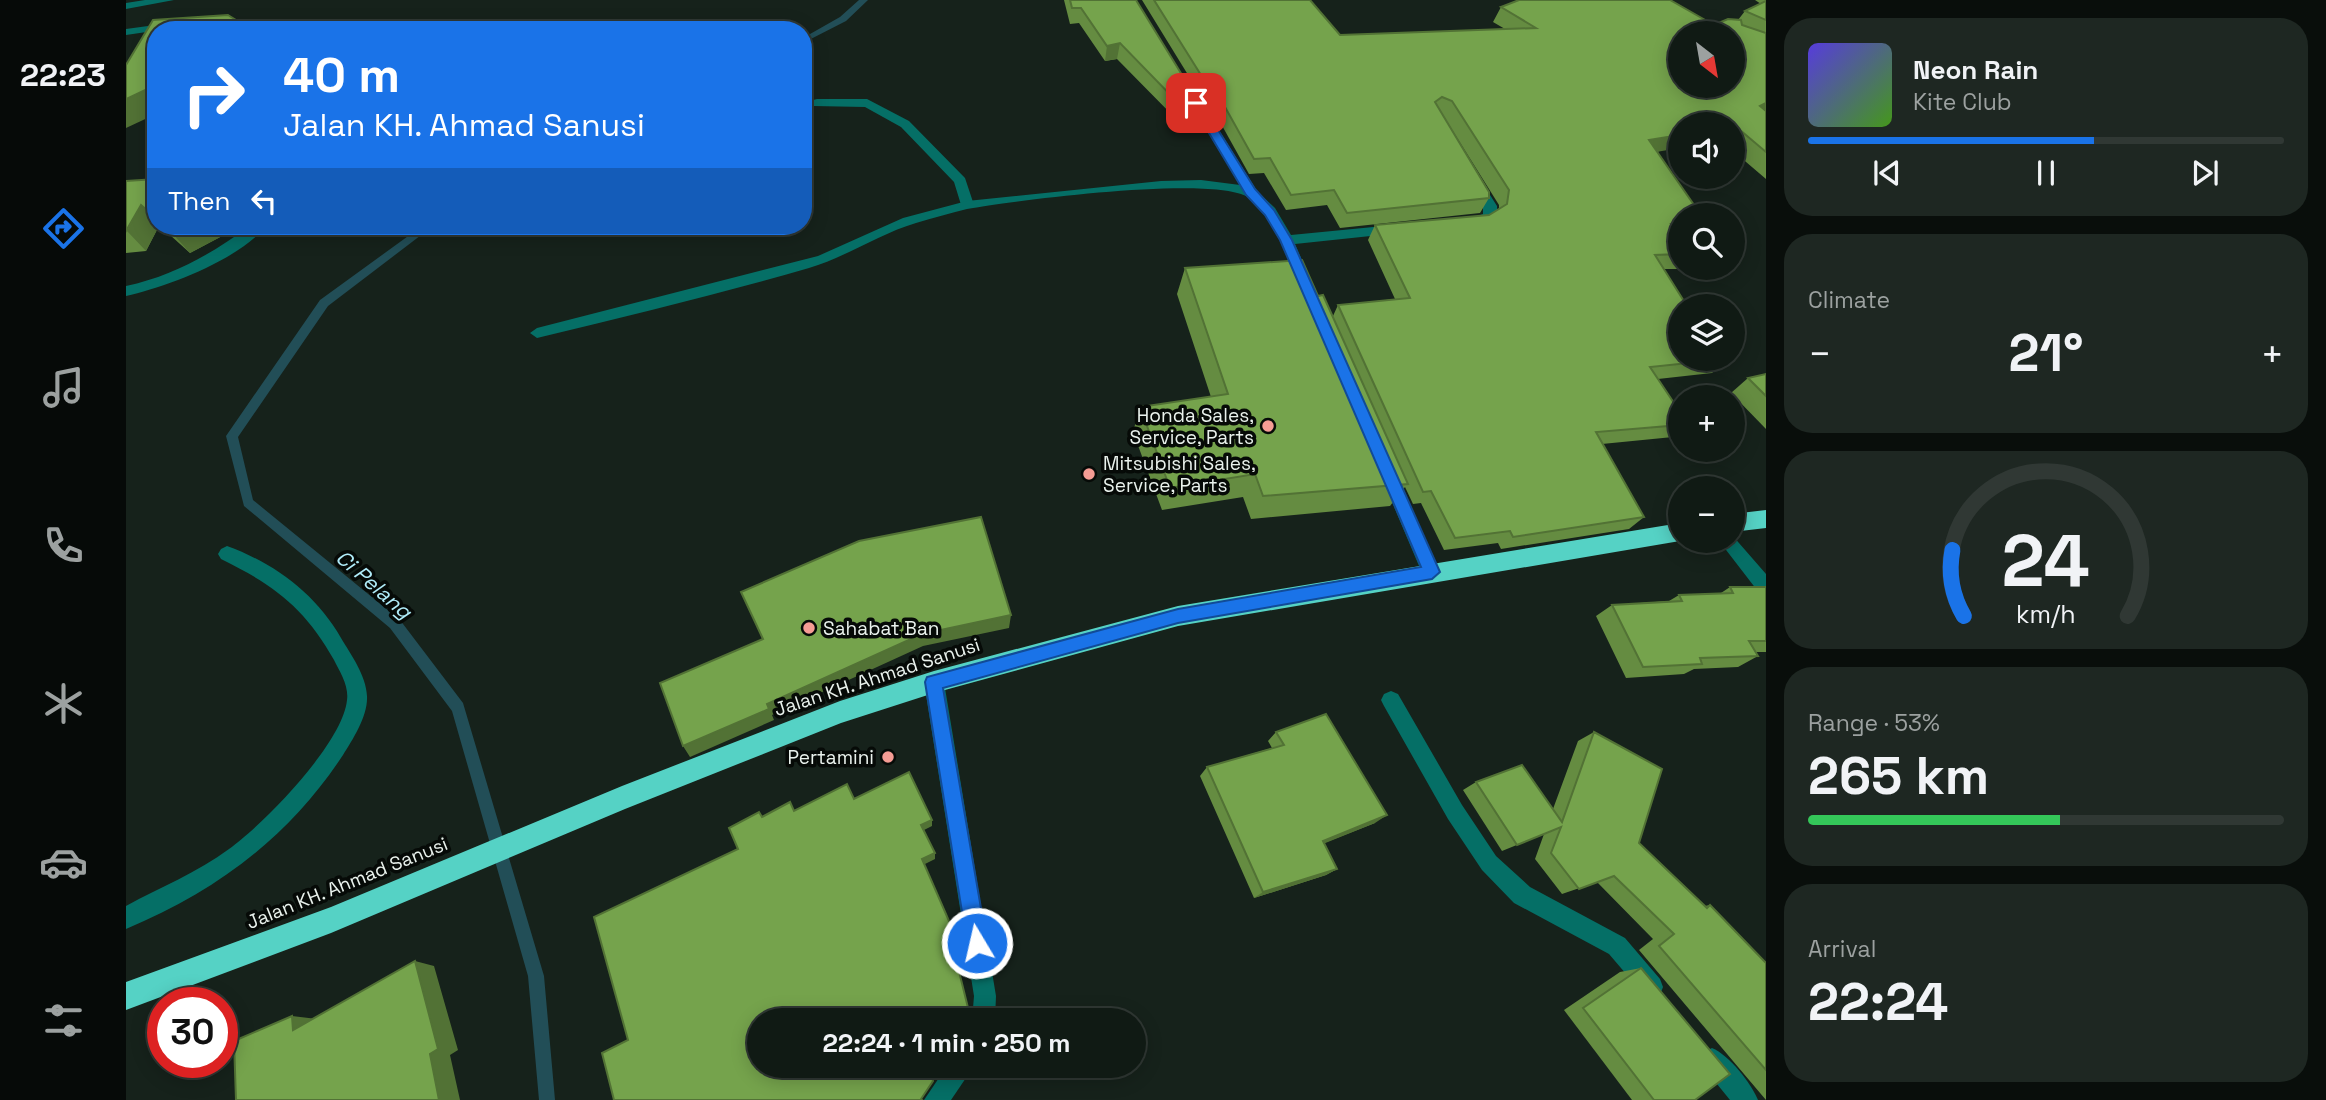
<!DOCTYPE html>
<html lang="en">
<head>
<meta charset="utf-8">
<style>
	body { margin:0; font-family:"Space Grotesk",sans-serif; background:#1e2722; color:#f1f3f6; height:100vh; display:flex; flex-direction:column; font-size:26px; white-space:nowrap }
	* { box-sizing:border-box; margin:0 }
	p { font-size:23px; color:#9ca1a0 }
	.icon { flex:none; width:38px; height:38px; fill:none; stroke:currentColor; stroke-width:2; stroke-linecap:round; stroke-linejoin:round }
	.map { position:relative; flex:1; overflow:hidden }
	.details { display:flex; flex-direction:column; gap:18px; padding:18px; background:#090e0b; width:560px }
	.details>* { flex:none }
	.banner { position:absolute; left:21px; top:21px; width:665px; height:214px; border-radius:28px; box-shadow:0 4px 18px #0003,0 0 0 2px #303834; background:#1a73e8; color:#fff; overflow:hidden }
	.needle { width:46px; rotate:149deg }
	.tools { position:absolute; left:1542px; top:21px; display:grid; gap:14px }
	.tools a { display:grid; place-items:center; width:77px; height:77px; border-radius:50%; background:#101a14; box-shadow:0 4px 18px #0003,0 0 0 2px #303834; font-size:35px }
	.speed { position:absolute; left:21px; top:987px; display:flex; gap:14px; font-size:35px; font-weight:700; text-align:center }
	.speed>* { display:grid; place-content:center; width:91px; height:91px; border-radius:50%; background:#101a14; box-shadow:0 4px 18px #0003,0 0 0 2px #303834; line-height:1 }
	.speed .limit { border:10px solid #d22; background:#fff; color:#111 }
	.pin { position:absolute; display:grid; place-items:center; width:60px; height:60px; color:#fff; margin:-30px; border-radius:14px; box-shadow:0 4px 10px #0006 }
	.me { position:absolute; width:77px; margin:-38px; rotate:351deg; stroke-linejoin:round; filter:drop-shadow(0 0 5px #0008) }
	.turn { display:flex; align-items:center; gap:24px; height:147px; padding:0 21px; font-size:32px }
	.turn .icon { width:91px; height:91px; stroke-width:2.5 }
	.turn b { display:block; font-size:49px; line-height:60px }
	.then { display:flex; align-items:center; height:66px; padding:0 21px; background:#0003; gap:14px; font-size:26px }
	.big { font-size:52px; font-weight:700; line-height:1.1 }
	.details .tile { flex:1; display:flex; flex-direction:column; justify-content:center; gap:10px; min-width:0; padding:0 24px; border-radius:28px; background:#1e2722 }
	.details .dial { align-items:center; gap:0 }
	.dial svg { height:182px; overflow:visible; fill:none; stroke:#303834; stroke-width:7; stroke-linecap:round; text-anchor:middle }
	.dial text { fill:#f1f3f6; stroke:none }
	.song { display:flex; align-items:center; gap:21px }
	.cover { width:84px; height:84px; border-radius:10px; background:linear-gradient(135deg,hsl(250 70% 55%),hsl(100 70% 35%)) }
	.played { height:7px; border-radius:4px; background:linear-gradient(90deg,#1a73e8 60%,#303834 60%) }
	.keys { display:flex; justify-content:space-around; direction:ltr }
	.heat { display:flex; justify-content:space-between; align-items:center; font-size:38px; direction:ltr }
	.charge { height:10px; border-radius:5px; background:linear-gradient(90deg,#34c759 53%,#303834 0) }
	.trip { position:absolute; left:621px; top:1008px; width:399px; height:70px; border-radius:35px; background:#101a14; box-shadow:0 4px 18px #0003,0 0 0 2px #303834; font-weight:700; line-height:70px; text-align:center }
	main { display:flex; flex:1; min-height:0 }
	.menu { display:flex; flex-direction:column; width:126px; justify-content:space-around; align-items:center; background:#060a08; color:#9ca1a0 }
	.menu .icon { width:49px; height:49px }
	.menu .active { color:#1a73e8 }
	.menu b { font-size:32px; color:#f1f3f6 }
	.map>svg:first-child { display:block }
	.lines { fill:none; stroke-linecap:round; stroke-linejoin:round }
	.stream { fill:#224e57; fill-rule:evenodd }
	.lane { fill:#056f66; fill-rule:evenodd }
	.street { fill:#056f66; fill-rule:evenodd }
	.highway { fill:#55d2c5; fill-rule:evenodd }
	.wall { fill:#658c41 }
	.shaded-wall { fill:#527235 }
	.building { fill:#75a34c; stroke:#527235; stroke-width:2; fill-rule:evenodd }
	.route { fill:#1a73e8; stroke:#114b97; stroke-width:2 }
	.poi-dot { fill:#f59c94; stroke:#060a07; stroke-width:2.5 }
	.labels { text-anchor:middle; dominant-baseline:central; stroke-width:7; stroke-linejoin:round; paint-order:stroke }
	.poi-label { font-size:19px; fill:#eaf2ed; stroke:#060a07; text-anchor:end }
	.street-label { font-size:19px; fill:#eaf2ed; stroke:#060a07 }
	.water-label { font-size:21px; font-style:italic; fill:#b0ecf9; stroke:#060a07 }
</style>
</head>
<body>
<main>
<nav class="menu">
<b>22:23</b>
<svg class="icon active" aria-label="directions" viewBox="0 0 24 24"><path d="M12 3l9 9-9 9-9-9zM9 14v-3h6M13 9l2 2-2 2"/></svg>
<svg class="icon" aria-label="music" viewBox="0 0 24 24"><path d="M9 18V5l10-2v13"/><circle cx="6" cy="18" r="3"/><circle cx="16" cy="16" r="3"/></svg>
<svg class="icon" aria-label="phone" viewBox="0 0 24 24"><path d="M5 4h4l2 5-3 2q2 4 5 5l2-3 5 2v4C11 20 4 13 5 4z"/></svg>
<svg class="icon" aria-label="climate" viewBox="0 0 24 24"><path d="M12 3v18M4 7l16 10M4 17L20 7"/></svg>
<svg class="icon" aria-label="car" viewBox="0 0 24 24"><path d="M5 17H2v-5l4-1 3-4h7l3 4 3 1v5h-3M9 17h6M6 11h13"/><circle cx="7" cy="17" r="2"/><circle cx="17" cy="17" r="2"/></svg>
<svg class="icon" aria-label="filters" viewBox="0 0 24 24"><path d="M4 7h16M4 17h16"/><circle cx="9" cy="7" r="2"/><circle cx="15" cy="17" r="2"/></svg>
</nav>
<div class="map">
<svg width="1640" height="1100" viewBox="0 0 1640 1100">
	<rect width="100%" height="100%" fill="#16221b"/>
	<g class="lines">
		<!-- stream -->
		<g class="stream">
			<polygon points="733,0 742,0 720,21 677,43 677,38 714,17"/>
			<polygon points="296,226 307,226 202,306 112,437 127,500 274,620 337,703 418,976 429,1100 413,1100 402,976 326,711 264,628 118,506 100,436 194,300"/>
		</g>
		<!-- lane -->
		<g class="lane">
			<polygon points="93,19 125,21 150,30 89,24 87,22"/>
			<polygon points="44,23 48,24 48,28 0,35 0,29"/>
			<polygon points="691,99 741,99 783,121 839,178 848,205 846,208 836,208 828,182 775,127 739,107 687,106 687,100"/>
			<path d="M124 226H140C114 259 41 287 0 296V286C47 276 85 254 124 226Z"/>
			<path d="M101 546C148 563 190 594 215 638 225 655 240 675 241 696 242 716 227 739 217 755 163 837 91 891 0 929V906C34 887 71 873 103 849 138 824 217 743 221 700 223 686 214 672 208 660 179 608 148 585 95 559L92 554 95 549Z"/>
		</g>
		<!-- street -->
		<g class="street">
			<polygon points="19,0 48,0 0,9 0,3"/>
			<path d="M1060 90H1068L1131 191 1149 208 1165 235 1268 225 1273 227V233L1169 244 1185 281 1178 286 1171 281C1160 255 1148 210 1120 196 1078 176 893 200 841 209 824 213 807 218 790 223 753 234 720 257 683 268 593 294 502 316 411 338L404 333 411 328 692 256 777 218 841 201 1035 181 1075 180 1114 185 1058 93Z"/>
			<polygon points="1349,178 1354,179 1371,206 1371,216 1350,226 1340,226 1340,220 1357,214 1357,206 1342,182"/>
			<polygon points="1263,469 1271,476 1314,573 1311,578 1305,581 1299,578 1296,573 1255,476"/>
			<polygon points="1606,535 1640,574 1640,596 1634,594 1597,546 1594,541 1606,541"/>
			<polygon points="808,673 815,676 818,682 870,996 869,1020 846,1020 848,996 798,682 801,676"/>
			<polygon points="1265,691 1272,694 1336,805 1370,856 1404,887 1499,938 1534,979 1537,987 1534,995 1526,998 1518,995 1483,954 1388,903 1356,870 1322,819 1258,706 1255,700 1258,694"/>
			<path d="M1586 1048C1603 1055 1625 1083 1632 1100H1604L1578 1068 1574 1060 1578 1052Z"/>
			<polygon points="821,1066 848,1066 825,1100 798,1100"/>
		</g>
		<!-- highway -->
		<g class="highway">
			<polygon points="1640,510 1640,528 1606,532 1606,514"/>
			<polygon points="1554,523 1554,541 1052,626 808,693 715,723 499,809 205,933 0,1010 0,982 205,907 496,786 714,701 808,671 1052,606"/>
		</g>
	</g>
	<!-- wall -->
	<g class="wall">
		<polygon points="938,0 1010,0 1077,109 1073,124 1056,125 991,59 979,61 953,23 944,24"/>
		<polygon points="1016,0 1184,0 1214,35 1379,29 1367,22 1375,7 1588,25 1612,20 1619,11 1635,4 1629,0 1640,0 1640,179 1606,150 1606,124 1531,152 1554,215 1554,266 1551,269 1538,269 1554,306 1601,359 1586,373 1532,379 1554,412 1554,431 1547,437 1476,444 1518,517 1503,529 1375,549 1372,543 1318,550 1295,503 1287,504 1279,487 1264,506 1125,519 1117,497 1036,510 1007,432 1014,407 1085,397 1051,294 1059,268 1192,296 1207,316 1212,305 1269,299 1242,240 1249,225 1363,215 1373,209 1373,205 1318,117 1363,198 1354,213 1214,228 1201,205 1160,210 1138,173 1123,174 1094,122 1091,122"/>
		<polygon points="30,179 30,226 33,226 20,251 0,253 0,181"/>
		<polygon points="34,226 115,226 64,253"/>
		<polygon points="1640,374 1640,429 1605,393 1622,378"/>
		<polygon points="1604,587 1640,587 1640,652 1630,652 1632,656 1612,667 1568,669 1558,674 1500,678 1470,616 1486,605 1543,601 1553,595 1595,593"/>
		<polygon points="1150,732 1249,823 1198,843 1211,869 1200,875 1128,898 1074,776 1081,767 1146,748 1142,741"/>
		<polygon points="1468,732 1513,843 1579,906 1584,905 1640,963 1640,1100 1513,950 1527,939 1471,882 1436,894 1409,859 1418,834 1376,851 1337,790 1350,782 1427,809 1452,741"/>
		<polygon points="1515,968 1569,1100 1506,1100 1438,1010 1494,972"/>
	</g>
	<!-- shaded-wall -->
	<g class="shaded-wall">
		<polygon points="994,43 991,59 979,61 981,46"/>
		<polygon points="30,85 30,114 0,128 0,99"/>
		<polygon points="1640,103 1640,113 1634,106"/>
		<polygon points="1554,135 1554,148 1512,155 1523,140"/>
		<polygon points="15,205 30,221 30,226 33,226 20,251 1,231"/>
		<polygon points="59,226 115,226 64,253 46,233"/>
		<polygon points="885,615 883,628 797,646 646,715 648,720 564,757 557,746 641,704 796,634"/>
		<polygon points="1261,815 1249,823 1187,848 1197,841"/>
		<polygon points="806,820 806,826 796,831 795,825"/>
		<polygon points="809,853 809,859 797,865 796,859"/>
		<polygon points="1211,869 1200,875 1128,898 1137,892"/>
		<polygon points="833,944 833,948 826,951 827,947"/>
		<polygon points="289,961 308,966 332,1050 324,1055 334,1100 313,1100 304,1054"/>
		<polygon points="166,1016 191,1019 167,1030"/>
	</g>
	<!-- building -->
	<g class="building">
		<polygon points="944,0 1010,0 1077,109 1059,110 994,43 981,46 955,8 946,8"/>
		<path d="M1028 0H1184L1214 35 1410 28 1375 7 1393 0H1544L1588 25 1602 19 1615 20 1616 25 1640 33V103L1634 106 1640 111V152L1608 125 1606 126V124H1554V135L1523 140 1575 215H1554V224H1545L1554 239V254L1529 255 1561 306H1554V359H1601L1524 367 1554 412V425L1470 432 1518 517 1387 537 1384 531 1329 538 1305 491 1297 492 1212 305 1284 298 1249 225 1363 215 1381 204 1383 190 1326 101 1316 97 1309 102 1363 192V198L1221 213 1208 190 1165 195 1144 158 1128 159 1099 107H1095ZM1554 33H1606V86H1554Z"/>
		<polygon points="1640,1 1640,20 1619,11"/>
		<polygon points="102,15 126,30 30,30 30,85 0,99 0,65 27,20"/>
		<polygon points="30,179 30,218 15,205 0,231 0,181"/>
		<polygon points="38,226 59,226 46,233"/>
		<polygon points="1176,260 1192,296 1197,295 1282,484 1137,496 1129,474 1044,488 1014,407 1102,394 1059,268"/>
		<polygon points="1640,374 1640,396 1622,378"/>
		<polygon points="855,517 885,615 796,634 641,704 643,709 557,746 534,683 637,639 615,592 733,541"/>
		<polygon points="1604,587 1640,587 1640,641 1623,641 1632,656 1574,658 1576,664 1517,667 1486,605 1556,601 1553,595 1607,593"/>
		<polygon points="1200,714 1261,815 1197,841 1211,869 1137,892 1081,767 1158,745 1150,732"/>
		<polygon points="1468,732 1536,769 1513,843 1581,908 1584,905 1640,963 1640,1070 1533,946 1548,934 1488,876 1453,889 1425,853 1435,827 1391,845 1350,782 1396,765 1436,822"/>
		<polygon points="783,772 806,820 795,825 809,853 796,859 833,944 827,947 845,1020 634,1020 634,1066 816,1066 805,1075 807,1081 795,1099 796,1100 488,1100 476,1053 502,1040 468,917 612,849 603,828 633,812 636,817 664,802 668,811 721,784 728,799"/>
		<polygon points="289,961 312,1049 304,1054 313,1100 110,1100 108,1041 166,1016 167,1030"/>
		<polygon points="1515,968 1604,1074 1569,1100 1528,1100 1457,1008"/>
	</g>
	<!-- route -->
	<polygon class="route" points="1066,101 1074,101 1129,189 1148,210 1166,240 1314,572 1306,579 1052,623 817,688 861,943 858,950 851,953 844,950 841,943 799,682 801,677 1052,609 1295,567 1154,240 1139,215 1120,195 1065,103"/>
	<!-- markers -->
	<g class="poi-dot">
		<circle cx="1142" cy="426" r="7"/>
		<circle cx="963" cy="474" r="7"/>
		<circle cx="683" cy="628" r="7"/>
		<circle cx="762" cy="757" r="7"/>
	</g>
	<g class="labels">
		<!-- poi labels -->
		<g class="poi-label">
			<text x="1128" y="415">Honda Sales,<tspan x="1128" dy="22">Service, Parts</tspan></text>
			<text x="977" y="463" text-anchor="start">Mitsubishi Sales,<tspan x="977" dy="22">Service, Parts</tspan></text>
			<text x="697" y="628" text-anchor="start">Sahabat Ban</text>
			<text x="748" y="757">Pertamini</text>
		</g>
		<!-- street labels -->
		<g class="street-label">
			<text transform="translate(751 677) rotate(-18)">Jalan KH. Ahmad Sanusi</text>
			<text transform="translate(221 883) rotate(-22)">Jalan KH. Ahmad Sanusi</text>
		</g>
		<!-- water labels -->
		<g class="water-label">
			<text transform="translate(248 584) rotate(41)">Ci Pelang</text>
		</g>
	</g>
</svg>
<div class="tools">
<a><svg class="needle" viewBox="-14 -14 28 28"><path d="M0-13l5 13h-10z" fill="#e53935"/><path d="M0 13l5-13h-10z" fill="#9ca1a0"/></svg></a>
<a><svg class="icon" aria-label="sound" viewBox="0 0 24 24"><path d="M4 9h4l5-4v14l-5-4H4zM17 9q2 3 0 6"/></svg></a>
<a><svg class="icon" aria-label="search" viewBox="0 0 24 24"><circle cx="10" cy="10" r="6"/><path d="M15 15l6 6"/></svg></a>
<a><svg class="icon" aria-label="layers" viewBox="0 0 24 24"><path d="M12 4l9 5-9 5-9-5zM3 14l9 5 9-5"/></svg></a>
<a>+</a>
<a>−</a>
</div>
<div class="speed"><div class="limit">30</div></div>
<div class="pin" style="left:1070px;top:103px;background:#d93025"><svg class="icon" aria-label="arrive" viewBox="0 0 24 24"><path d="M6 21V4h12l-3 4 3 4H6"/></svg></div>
<svg class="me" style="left:851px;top:943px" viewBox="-20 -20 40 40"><circle r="17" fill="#1a73e8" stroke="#fff" stroke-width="3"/><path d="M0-11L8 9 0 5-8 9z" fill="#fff"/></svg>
<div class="trip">22:24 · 1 min · 250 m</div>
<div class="banner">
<div class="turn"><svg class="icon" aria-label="right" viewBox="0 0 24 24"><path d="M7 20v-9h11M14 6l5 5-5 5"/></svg><div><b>40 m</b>Jalan KH. Ahmad Sanusi</div></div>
<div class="then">Then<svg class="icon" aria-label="left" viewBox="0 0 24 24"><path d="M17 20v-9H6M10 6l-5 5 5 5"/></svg></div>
</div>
</div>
<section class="details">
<div class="tile">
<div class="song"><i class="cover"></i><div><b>Neon Rain</b><p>Kite Club</p></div></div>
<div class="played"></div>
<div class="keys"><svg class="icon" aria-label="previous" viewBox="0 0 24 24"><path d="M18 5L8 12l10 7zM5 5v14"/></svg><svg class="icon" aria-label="pause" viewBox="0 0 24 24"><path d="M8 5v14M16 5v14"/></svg><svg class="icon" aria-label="next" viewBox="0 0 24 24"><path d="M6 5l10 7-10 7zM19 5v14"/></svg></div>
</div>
<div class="tile"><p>Climate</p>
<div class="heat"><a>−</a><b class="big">21°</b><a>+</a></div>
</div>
<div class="tile dial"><svg viewBox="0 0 100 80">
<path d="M14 69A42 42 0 1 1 86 69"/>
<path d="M14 69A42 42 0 0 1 9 40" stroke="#1a73e8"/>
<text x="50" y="56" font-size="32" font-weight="700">24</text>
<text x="50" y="72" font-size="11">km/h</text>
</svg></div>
<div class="tile"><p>Range · 53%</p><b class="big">265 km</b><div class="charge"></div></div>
<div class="tile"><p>Arrival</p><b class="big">22:24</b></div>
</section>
</main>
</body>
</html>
